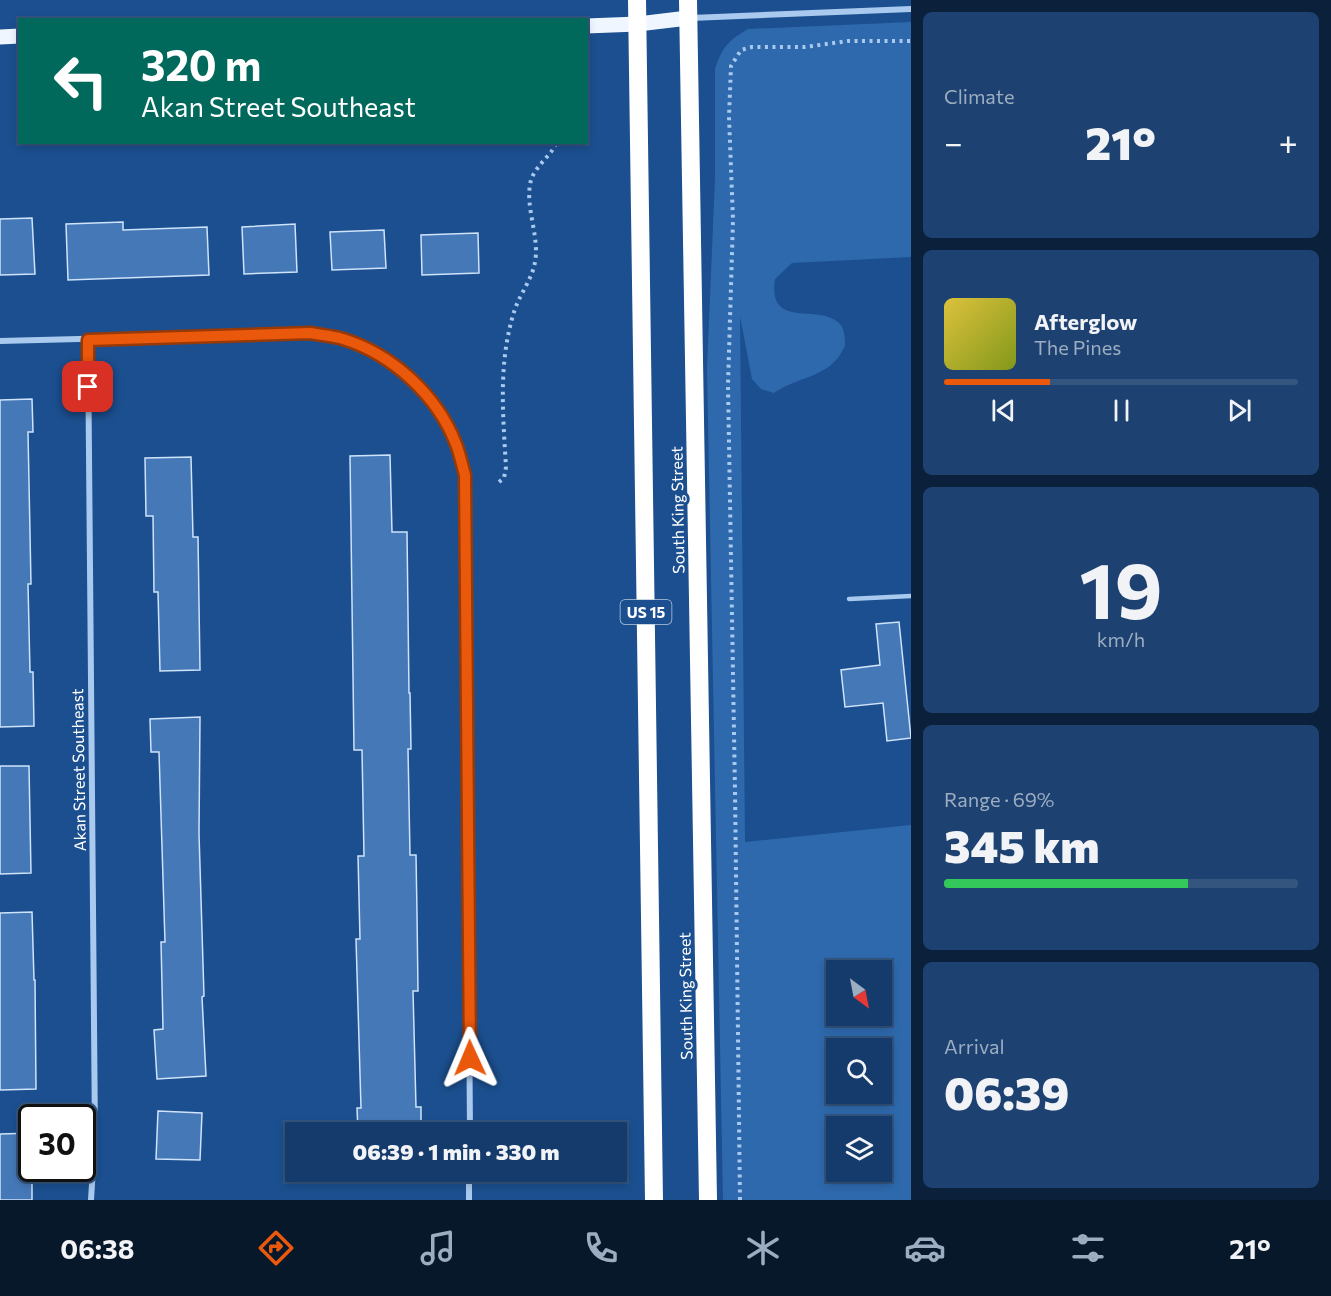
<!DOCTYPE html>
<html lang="en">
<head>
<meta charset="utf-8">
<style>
	body { margin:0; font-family:Commissioner,sans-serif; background:#1d4271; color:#f1f3f6; height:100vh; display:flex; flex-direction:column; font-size:22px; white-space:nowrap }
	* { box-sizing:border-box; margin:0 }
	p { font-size:20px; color:#9dadc1 }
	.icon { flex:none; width:33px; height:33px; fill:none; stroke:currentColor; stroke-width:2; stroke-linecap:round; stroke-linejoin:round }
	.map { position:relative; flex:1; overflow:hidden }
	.panel { display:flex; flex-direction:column; gap:12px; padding:12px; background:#0b203b; width:420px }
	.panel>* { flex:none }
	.hud { position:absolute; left:18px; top:18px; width:570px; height:126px; border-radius:0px; box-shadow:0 3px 9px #0003,0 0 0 2px #33557e; background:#00695c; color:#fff; overflow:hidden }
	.needle { width:39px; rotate:148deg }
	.fabs { position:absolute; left:826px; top:960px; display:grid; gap:12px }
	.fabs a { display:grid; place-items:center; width:66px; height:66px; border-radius:0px; background:#143b6b; box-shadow:0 3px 9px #0003,0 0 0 2px #33557e; font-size:30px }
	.speed { position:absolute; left:18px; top:1104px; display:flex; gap:12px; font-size:30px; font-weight:700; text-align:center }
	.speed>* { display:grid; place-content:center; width:78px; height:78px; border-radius:50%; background:#143b6b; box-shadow:0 3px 9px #0003,0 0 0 2px #33557e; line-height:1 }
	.speed .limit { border:3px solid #111; border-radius:9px; background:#fff; color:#111 }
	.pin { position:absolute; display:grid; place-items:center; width:51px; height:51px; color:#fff; margin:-26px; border-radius:12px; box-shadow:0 3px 9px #0006 }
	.me { position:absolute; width:66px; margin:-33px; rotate:359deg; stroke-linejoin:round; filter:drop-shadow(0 0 4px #0008) }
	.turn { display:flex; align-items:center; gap:21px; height:126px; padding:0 24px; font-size:27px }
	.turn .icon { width:78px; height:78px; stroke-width:2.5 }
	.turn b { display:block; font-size:42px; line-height:51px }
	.big { font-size:45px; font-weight:800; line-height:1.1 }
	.panel .widget { flex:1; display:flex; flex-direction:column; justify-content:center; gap:9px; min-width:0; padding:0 21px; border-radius:9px; background:#1d4271 }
	.panel .dial { align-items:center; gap:0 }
	.dial b { font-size:78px; line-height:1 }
	.song { display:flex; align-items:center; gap:18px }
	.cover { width:72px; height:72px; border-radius:9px; background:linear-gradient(135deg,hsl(50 70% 55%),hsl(70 70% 35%)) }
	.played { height:6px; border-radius:3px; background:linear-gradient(90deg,#ea580c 30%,#33557e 30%) }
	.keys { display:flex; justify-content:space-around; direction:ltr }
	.heat { display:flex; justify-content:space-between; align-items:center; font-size:33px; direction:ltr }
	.charge { height:9px; border-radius:4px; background:linear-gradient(90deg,#34c759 69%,#33557e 0) }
	.trip { position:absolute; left:285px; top:1122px; width:342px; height:60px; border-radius:0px; background:#143b6b; box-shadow:0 3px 9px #0003,0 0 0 2px #33557e; font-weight:800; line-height:60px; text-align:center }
	.tab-bar { display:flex; height:96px; justify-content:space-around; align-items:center; background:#08182b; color:#9dadc1 }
	.tab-bar .icon { width:42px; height:42px }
	.tab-bar .selected { color:#ea580c }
	.tab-bar b { font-size:27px; color:#f1f3f6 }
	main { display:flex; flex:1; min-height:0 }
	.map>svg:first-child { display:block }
	.green { fill:#2e69ad; fill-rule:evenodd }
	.building { fill:#4478b7; stroke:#cfe3fa; stroke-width:1.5 }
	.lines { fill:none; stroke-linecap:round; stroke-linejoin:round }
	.path { stroke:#a9c9ee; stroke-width:4; stroke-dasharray:3 4.5; stroke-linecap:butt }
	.lane { stroke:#a9c9ee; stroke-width:4.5 }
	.street { stroke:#a9c9ee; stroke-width:6 }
	.primary { stroke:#f0f6ff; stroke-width:15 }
	.highway { stroke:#fff; stroke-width:18 }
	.route-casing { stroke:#983908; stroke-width:15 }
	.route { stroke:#ea580c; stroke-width:10 }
	.labels { text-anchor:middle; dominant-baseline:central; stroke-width:6; stroke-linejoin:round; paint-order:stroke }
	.shield { fill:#1b4f8f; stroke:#bbcadd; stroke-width:1.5 }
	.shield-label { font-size:15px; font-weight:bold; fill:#fff }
	.street-label { font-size:16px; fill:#fff; stroke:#1b4f8f }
</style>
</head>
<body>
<main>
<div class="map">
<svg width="911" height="1200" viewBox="0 0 911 1200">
	<rect width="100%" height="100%" fill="#1b4f8f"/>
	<!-- green -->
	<path class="green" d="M911 22V257L792 263 775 279C767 331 820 302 840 324 845 330 845 339 845 346 842 351 839 358 834 362 820 377 792 380 774 393L761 389 752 379 740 316 745 842 911 825V1200H723L707 369 715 178V69C722 47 729 40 748 29ZM837 970H882V1016H837ZM837 1048H882V1094H837ZM837 1126H882V1172H837Z"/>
	<!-- building -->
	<g class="building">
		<polygon points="32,218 35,274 0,275 0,219"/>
		<polygon points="123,222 123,230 207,227 209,275 68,280 66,224"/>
		<polygon points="295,224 297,272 244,274 242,227"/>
		<polygon points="384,230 386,268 332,270 330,232"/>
		<polygon points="478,233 479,273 422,275 421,235"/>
		<polygon points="32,399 33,432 28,432 31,584 28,584 30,672 33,672 34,726 0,727 0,400"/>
		<polygon points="390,455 392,532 407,532 409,693 410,693 411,749 408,749 410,855 416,855 417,913 418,991 413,991 416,1107 421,1107 421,1132 358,1132 357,1108 361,1108 356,939 360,939 358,856 364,856 362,750 354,750 350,456"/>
		<polygon points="191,457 193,537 198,537 200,670 160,671 158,592 154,592 153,516 146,516 145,458"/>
		<polygon points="899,622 911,738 887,741 883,703 845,707 841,670 880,665 876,624"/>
		<polygon points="200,717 199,834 204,996 202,997 206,1076 157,1079 154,1030 163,1029 161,942 165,942 159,752 151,752 150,719"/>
		<polygon points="0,766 29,766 31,873 0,874"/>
		<polygon points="32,912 34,980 35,980 36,1089 0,1090 0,913"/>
		<polygon points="158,1111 202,1113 200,1160 156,1159"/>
		<polygon points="32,1133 32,1200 0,1200 0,1134"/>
	</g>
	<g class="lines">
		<!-- path -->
		<g class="path">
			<path d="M499 482 504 478 506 467C503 415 498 363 514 312 519 295 532 280 535 262 540 236 524 206 531 180 536 165 551 156 557 142"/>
			<polyline points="740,1200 735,791 728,385 733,220 729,117 731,66 741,50 752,47 805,47 848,41 911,41"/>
		</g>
		<!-- lane -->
		<polyline class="lane" points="849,599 911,596"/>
		<!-- street -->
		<g class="street">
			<polyline points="691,18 911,9"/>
			<polyline points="88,340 95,1136 91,1200"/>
			<path d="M0 341 310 333C321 335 332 336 343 339 391 354 438 396 456 444 460 454 462 465 465 475L470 1132"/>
			<polyline points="469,1200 469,1172"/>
		</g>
		<!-- primary -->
		<g class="primary">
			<polyline points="586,26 638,24 688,18"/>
			<polyline points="0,37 20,36"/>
		</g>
		<!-- highway -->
		<g class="highway">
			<polyline points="637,0 654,1200"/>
			<polyline points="688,0 708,1200"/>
		</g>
	</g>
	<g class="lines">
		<defs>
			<path id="route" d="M88 387V340L310 333C321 335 332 336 343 339 392 354 437 395 456 444 460 454 462 465 465 475L470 1058"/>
		</defs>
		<!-- route casing -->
		<use href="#route" class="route-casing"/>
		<!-- route -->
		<use href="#route" class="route"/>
	</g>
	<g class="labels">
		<!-- shield labels -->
		<rect class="shield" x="620.5" y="600" width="51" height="24" rx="4.5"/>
		<g class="shield-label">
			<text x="646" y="612">US 15</text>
		</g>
		<!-- street labels -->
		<g class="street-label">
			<text transform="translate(677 510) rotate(-91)">South King Street</text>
			<text transform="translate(78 770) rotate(-91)">Akan Street Southeast</text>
			<text transform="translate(685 996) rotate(-91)">South King Street</text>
		</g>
	</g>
</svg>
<div class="fabs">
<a><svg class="needle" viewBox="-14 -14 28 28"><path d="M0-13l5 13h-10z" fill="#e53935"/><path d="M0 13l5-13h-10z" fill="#9dadc1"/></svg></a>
<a><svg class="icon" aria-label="search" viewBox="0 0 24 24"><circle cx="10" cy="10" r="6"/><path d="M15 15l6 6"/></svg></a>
<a><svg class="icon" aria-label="layers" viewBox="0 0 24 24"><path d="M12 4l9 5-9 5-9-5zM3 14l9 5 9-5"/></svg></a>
</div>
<div class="speed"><div class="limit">30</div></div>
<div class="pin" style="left:88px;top:387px;background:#d93025"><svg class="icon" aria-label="arrive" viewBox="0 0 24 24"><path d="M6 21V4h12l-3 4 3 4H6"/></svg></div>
<svg class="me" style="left:470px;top:1058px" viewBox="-20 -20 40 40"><path d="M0-17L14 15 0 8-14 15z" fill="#ea580c" stroke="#fff" stroke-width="4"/></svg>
<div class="trip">06:39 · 1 min · 330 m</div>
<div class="hud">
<div class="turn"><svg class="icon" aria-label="left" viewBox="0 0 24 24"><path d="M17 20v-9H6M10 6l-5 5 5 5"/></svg><div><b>320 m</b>Akan Street Southeast</div></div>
</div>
</div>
<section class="panel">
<div class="widget"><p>Climate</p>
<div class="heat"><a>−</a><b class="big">21°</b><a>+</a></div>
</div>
<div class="widget">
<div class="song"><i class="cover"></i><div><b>Afterglow</b><p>The Pines</p></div></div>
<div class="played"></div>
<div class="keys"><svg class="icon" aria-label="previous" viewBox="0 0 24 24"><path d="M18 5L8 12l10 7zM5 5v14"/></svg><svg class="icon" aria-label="pause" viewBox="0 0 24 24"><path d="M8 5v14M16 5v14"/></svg><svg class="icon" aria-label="next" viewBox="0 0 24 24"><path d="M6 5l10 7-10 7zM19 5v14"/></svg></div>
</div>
<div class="widget dial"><b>19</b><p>km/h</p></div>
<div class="widget"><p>Range · 69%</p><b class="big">345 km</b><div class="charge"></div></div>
<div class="widget"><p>Arrival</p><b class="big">06:39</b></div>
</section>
</main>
<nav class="tab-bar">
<b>06:38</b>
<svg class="icon selected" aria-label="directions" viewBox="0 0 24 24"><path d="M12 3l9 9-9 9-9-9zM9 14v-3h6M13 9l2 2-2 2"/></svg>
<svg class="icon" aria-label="music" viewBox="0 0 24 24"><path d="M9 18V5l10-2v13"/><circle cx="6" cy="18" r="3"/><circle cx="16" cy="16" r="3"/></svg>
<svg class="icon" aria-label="phone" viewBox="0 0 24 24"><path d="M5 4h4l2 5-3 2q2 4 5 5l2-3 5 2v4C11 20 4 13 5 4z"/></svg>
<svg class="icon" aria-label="climate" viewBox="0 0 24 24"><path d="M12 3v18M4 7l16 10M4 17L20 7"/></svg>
<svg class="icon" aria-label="car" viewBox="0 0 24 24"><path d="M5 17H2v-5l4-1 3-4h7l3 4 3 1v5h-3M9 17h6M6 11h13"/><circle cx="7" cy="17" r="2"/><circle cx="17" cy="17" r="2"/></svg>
<svg class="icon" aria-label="filters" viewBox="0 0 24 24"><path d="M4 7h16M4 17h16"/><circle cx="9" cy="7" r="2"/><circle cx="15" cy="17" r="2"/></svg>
<b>21°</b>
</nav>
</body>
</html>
